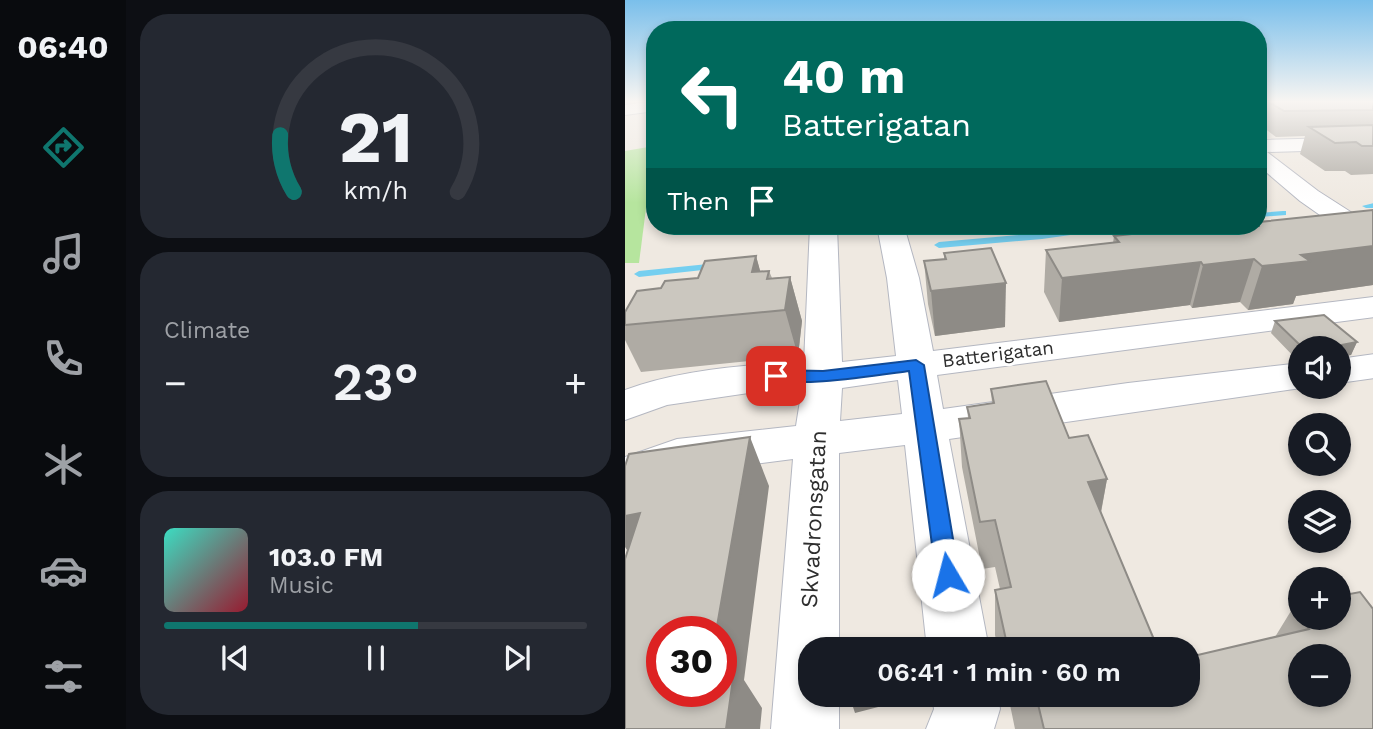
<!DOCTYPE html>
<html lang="en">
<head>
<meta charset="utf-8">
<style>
	body { margin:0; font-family:"Work Sans",sans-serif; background:#242831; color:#f1f3f6; height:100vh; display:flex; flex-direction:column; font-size:26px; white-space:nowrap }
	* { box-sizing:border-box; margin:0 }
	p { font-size:23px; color:#9ea1a6 }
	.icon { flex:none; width:38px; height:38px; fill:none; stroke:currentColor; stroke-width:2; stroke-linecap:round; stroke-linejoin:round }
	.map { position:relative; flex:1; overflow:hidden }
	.panel { display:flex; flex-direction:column; gap:14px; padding:14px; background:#0d0f14; width:499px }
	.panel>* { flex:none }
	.top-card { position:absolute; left:21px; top:21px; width:621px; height:214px; border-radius:28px; box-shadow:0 4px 10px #0003; background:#00695c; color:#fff; overflow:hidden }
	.buttons { position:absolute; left:663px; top:336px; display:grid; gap:14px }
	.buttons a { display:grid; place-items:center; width:63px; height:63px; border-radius:50%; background:#171b24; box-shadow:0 4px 10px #0003; font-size:35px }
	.speed { position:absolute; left:21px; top:616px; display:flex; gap:14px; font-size:35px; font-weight:700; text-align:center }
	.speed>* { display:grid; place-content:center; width:91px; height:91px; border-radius:50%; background:#171b24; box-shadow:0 4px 10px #0003; line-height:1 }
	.speed .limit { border:10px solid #d22; background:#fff; color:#111 }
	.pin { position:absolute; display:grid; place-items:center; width:60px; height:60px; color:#fff; margin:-30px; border-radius:14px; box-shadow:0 4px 10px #0006 }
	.me { position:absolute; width:77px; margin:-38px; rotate:352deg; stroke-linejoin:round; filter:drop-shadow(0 0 5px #0008) }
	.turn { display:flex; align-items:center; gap:24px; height:147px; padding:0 21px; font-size:32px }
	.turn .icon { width:91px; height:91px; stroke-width:2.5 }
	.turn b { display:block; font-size:49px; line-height:60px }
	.then { display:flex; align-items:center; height:66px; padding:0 21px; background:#0003; gap:14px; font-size:26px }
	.big { font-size:52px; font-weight:600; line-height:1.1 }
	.panel .widget { flex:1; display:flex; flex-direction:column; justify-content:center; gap:10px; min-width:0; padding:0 24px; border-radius:28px; background:#242831 }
	.panel .dial { align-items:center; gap:0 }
	.dial svg { height:182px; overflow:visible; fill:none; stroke:#363941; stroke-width:7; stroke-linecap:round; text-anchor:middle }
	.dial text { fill:#f1f3f6; stroke:none }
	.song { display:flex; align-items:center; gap:21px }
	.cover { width:84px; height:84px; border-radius:10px; background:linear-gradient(135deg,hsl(170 70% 55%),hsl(350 70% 35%)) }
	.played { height:7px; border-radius:4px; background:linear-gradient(90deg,#0f766e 60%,#363941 60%) }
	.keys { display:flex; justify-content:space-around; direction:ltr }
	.heat { display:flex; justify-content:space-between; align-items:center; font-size:38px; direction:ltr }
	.trip { position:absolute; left:173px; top:637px; width:402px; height:70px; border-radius:28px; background:#171b24; box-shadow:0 4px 10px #0003; font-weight:600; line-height:70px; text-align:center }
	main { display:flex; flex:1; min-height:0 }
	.tab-bar { display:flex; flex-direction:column; width:126px; justify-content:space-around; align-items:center; background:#090b0e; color:#9ea1a6 }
	.tab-bar .icon { width:49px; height:49px }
	.tab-bar .current { color:#0f766e }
	.tab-bar b { font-size:32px; color:#f1f3f6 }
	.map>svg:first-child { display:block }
	.green { fill:#b6e59e }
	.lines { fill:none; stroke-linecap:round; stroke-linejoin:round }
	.stream { fill:#75cff0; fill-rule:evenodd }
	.minor-casing { stroke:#b4b7c1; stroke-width:2 }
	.minor { fill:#fff; fill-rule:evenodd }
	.wall { fill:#afaba4 }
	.shaded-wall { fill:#8e8b86 }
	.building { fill:#cbc7bf; stroke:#8e8b86; stroke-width:2; fill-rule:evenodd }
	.route { fill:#1a73e8; stroke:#114b97; stroke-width:2 }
	.labels { text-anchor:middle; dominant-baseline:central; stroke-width:6; stroke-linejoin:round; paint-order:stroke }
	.street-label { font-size:19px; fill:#2e2e2e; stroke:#fff }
	.near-street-label { font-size:23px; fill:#2e2e2e; stroke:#fff }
</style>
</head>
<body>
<main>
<nav class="tab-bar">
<b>06:40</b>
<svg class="icon current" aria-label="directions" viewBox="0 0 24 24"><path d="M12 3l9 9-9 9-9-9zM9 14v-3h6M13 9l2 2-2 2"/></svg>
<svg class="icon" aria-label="music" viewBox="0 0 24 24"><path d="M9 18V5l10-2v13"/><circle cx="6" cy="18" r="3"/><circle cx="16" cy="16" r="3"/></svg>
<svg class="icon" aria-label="phone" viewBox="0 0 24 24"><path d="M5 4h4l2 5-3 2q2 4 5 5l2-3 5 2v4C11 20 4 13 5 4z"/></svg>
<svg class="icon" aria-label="climate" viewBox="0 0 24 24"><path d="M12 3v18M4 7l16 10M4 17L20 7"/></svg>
<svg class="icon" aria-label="car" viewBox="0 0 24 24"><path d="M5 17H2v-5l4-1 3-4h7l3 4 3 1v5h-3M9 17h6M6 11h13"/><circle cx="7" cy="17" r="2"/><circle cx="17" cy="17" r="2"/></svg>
<svg class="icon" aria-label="filters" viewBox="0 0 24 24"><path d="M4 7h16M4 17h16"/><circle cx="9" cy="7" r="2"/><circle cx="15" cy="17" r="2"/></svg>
</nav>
<section class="panel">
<div class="widget dial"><svg viewBox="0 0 100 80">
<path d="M14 69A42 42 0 1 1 86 69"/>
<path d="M14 69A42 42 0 0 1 8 44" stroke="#0f766e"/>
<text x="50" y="56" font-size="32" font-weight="700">21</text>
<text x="50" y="72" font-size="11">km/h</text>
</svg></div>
<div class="widget"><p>Climate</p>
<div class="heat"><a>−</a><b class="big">23°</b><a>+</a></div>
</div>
<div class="widget">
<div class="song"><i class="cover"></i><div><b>103.0 FM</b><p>Music</p></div></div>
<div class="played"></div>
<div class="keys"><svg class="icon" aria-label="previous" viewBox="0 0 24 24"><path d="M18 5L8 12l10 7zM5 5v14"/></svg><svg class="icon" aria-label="pause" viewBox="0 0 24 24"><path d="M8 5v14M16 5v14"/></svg><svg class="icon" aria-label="next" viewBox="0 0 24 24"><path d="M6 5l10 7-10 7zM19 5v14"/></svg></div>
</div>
</section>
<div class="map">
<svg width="749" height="729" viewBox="0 0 749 729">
	<rect width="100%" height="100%" fill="#efe9e1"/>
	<!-- green -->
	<polygon class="green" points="29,146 14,263 0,263 0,151"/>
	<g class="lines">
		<!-- stream -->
		<g class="stream">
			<polygon points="749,203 749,208 741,208 737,206"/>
			<polygon points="658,211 661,211 661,215 634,217 634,213"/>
			<polygon points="471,226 492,226 488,229 417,239 314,248 309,245 314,242 417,233"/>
			<path d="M522 226H577C565 233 533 233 522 226Z"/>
			<polygon points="93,263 98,266 96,268 14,277 9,274 14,271"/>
		</g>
		<defs>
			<g id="minor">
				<polygon points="30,101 30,111 0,115 0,105"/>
				<polygon points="749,137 749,149 642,152 693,191 749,227 749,248 739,246 675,201 634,166 634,140"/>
				<path d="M185 226H212L217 362 271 356 262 278 252 226H279L294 278 308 351 749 297V317L312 375 318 409 503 383 676 363V387H683L324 439 364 649H302L280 445 214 453V649H186V695H214V729H146L168 459 57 473 0 495V457L52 439 171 426 177 388 151 389 42 405 0 420V390C55 370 121 364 179 363ZM273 380 277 414 215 421 217 388Z"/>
				<polygon points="749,354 749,378 714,383 714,359"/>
				<polygon points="307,695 373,695 375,709 369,729 301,729 309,709"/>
			</g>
		</defs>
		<!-- minor casing -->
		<use href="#minor" class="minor-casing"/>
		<!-- minor -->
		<use href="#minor" class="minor"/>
	</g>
	<!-- wall -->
	<g class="wall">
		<polygon points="634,101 748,101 748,174 726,175 720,171 700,171 675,154 680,136 651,137 634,124"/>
		<polygon points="748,210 748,285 671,296 668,304 623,310 615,302 567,308 565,305 434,322 419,292 421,250 488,243 489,236 503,235 504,226 555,226 558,229 572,228"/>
		<polygon points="319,253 380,327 310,336 303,304 299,261 319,259"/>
		<polygon points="131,256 135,271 144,271 147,278 165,277 177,321 173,356 16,372 0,340 0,312 36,288 73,278"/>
		<polygon points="650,321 732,342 726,355 714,357 714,348 676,348 676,361 673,361 646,333"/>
		<polygon points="366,389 444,438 482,479 476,513 533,649 373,649 370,635 370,590 375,589 370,567 357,569 337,467 334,419 343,418 342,407 367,403"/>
		<polygon points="676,604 676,618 714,618 748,729 390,729 383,695 564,695 650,637 669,606"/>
	</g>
	<!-- shaded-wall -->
	<g class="shaded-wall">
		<polygon points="748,246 748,285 671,296 668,304 623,310 637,266 676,255"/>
		<polygon points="131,256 143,299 127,272"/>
		<polygon points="629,259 615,302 567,308 578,265"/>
		<polygon points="576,262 565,305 434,322 437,278"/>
		<polygon points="165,277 177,321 173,356 160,310"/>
		<polygon points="381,283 380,327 310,336 306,291"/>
		<polygon points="732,342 726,355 714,357 714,348 701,348"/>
		<polygon points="125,437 144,486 119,680 137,708 135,729 101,729 96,687 96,632 91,632"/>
		<polygon points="482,479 473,527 463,482"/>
		<polygon points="15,513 14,567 0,547 0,516"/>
		<polygon points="251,695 288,695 288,698 230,713 226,701"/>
	</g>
	<!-- building -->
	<g class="building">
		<polygon points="642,101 748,101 748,110 659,111"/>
		<polygon points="748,125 748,146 737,146 731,142 710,143 684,127"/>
		<polygon points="748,210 748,246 676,255 685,261 637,266 629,259 578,265 576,262 437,278 421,250 494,242 489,236 516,233 510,226 555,226 558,229 598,226 634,226 634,222"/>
		<polygon points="366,248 381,283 306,291 299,261 321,259 319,253"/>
		<polygon points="131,256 127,272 144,271 142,279 165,277 160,310 0,325 0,312 12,291 36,288 40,281 73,278 80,261"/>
		<polygon points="699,315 732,342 701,348 678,348 650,321"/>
		<polygon points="421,381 444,438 463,435 482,479 463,482 533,649 383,649 370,590 386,587 370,520 355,522 334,419 345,418 342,407 369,403 366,389"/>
		<polygon points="125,437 91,632 37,632 37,691 96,691 96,668 110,665 101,729 0,729 0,559 15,513 0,516 0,466 4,454"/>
		<path d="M735 592 748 609V729H419L412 700 395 704 393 695H564V657L684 629 676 618H714V596ZM676 656H714V695H676Z"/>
		<polygon points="676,604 676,616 669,606"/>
		<polygon points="226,695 251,695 226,701"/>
	</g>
	<!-- sky -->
	<linearGradient id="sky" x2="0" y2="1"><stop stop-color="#7abfeb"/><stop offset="0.5" stop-color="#f8f5f2"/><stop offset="1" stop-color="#f8f5f2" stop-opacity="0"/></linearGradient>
	<rect width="749" height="203" fill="url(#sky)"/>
	<!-- route -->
	<path class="route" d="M291 360 299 365 334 575 331 583 323 586 314 583 311 575 284 371C260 374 157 391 143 376L151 370 198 371Z"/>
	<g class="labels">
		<!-- street labels -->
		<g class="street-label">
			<text transform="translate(373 354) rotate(-7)">Batterigatan</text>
		</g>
		<!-- near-street labels -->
		<g class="near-street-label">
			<text transform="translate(189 519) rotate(-87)">Skvadronsgatan</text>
		</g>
	</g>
</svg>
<div class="buttons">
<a><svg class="icon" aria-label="sound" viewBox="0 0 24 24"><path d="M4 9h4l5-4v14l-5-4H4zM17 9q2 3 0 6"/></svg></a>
<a><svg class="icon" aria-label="search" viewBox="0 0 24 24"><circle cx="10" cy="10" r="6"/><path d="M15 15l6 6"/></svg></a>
<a><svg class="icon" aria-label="layers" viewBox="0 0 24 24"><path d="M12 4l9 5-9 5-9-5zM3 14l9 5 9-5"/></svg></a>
<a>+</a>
<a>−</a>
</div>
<div class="speed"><div class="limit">30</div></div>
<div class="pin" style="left:151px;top:376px;background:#d93025"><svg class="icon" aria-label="arrive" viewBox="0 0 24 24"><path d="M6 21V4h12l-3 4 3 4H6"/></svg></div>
<svg class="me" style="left:323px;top:575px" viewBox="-20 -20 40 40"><circle r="19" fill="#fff"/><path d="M0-13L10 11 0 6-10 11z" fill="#1a73e8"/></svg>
<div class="trip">06:41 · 1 min · 60 m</div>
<div class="top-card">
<div class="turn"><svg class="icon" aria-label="left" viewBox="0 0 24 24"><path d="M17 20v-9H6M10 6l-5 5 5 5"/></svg><div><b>40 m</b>Batterigatan</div></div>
<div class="then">Then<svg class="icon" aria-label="arrive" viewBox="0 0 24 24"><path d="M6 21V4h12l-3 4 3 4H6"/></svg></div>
</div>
</div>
</main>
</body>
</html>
